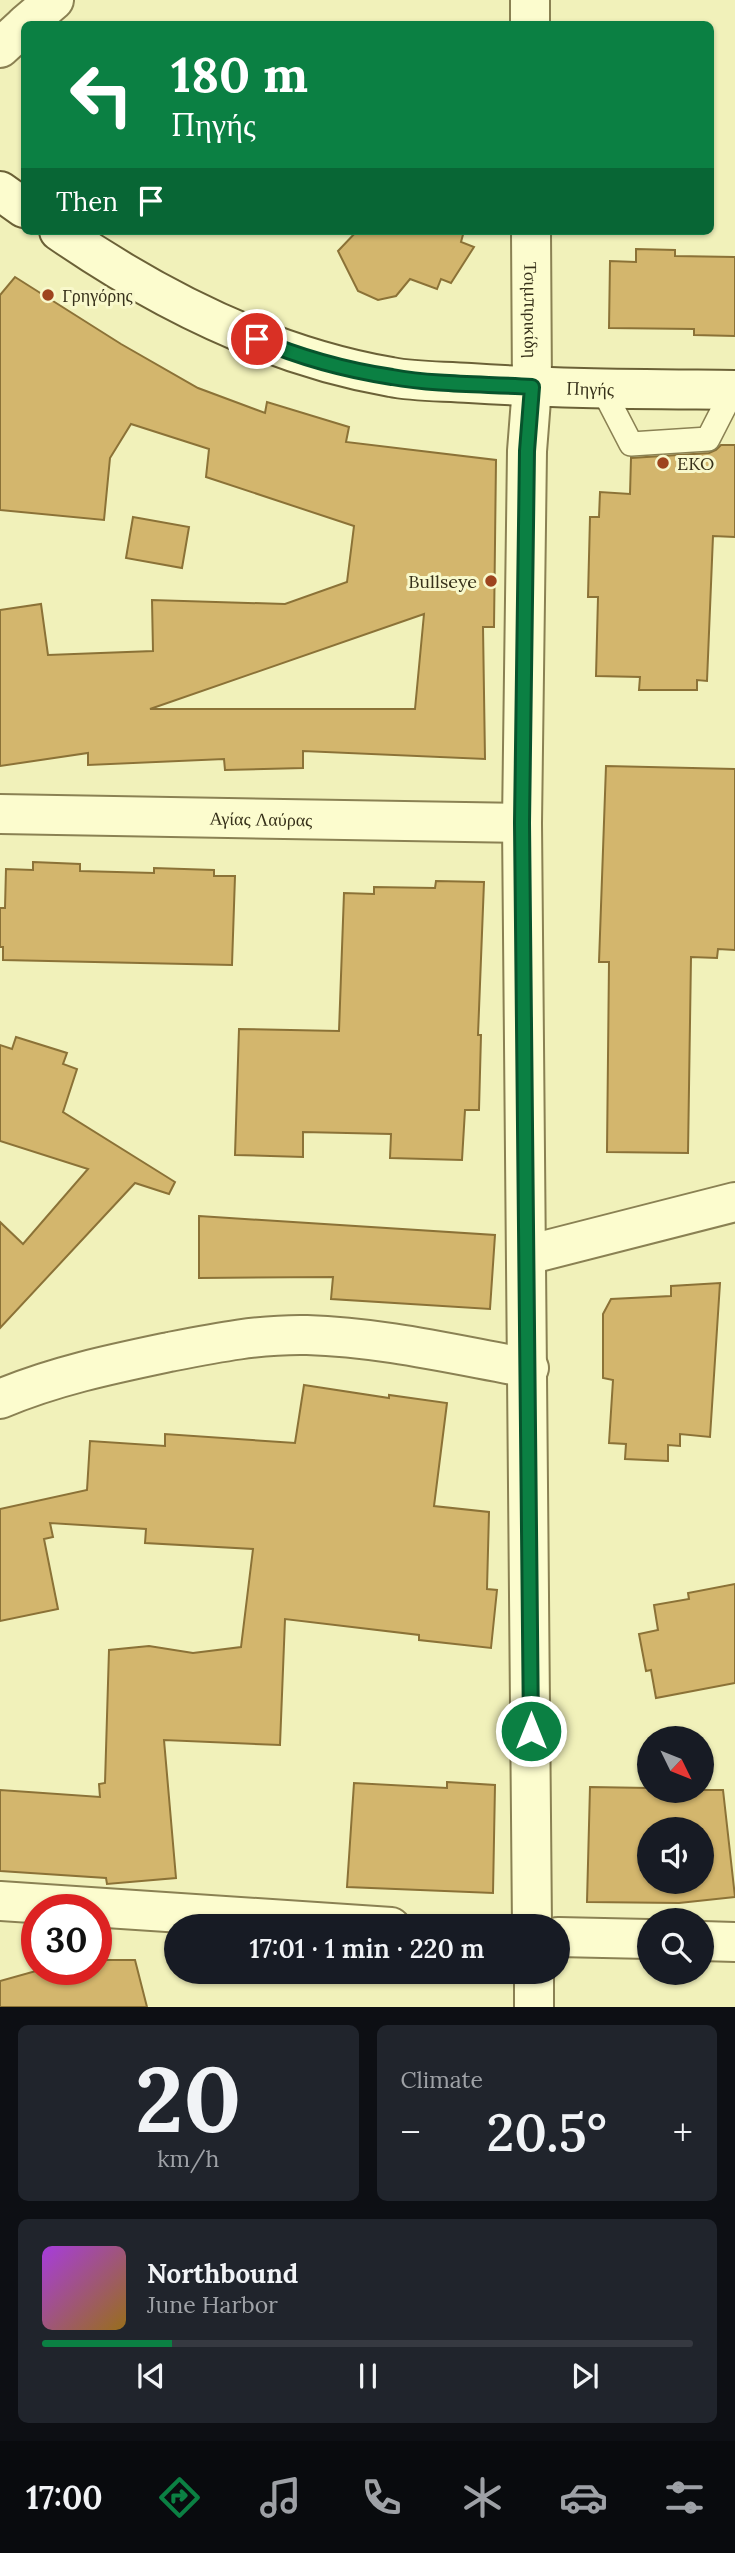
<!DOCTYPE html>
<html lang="en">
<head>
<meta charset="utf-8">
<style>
	body { margin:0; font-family:Lora,serif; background:#20242c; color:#f1f3f6; height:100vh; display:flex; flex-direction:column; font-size:26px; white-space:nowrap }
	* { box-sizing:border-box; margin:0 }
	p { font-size:23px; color:#9ea1a6 }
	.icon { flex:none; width:38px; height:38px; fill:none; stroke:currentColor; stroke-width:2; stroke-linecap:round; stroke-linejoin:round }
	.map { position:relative; height:2007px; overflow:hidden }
	.panel { display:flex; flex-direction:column; gap:18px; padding:18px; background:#0d0f14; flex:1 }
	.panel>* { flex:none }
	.banner { position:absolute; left:21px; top:21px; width:693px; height:214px; border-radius:10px; box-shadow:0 2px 5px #0004; background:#0b8043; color:#fff; overflow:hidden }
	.needle { width:46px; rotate:133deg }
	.tools { position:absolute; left:637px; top:1726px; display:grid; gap:14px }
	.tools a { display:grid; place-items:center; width:77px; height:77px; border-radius:50%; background:#171b24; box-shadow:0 2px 5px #0004; font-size:35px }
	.speed { position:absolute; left:21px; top:1894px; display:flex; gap:14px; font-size:35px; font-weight:700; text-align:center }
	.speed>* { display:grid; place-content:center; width:91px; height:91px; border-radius:50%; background:#171b24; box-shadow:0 2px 5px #0004; line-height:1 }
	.speed .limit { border:10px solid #d22; background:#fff; color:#111 }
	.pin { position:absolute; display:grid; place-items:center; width:60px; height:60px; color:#fff; margin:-30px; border:4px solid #fff; border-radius:50%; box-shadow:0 2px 7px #0007 }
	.me { position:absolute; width:77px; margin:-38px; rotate:0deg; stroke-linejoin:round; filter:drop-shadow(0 0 5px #0008) }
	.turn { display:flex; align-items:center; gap:24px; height:147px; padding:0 35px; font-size:32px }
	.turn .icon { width:91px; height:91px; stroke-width:2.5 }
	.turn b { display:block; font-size:49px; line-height:60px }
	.then { display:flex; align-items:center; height:66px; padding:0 35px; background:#0003; gap:14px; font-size:26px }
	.big { font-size:52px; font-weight:600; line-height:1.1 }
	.panel .widget { flex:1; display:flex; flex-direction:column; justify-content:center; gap:10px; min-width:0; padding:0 24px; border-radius:10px; background:#20242c }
	.panel .dial { align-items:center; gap:0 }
	.dial b { font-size:91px; line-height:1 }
	.song { display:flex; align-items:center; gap:21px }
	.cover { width:84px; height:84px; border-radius:10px; background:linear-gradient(135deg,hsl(280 70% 55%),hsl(40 70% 35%)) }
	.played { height:7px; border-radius:4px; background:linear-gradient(90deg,#0b8043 20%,#363941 20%) }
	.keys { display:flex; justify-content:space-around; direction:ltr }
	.heat { display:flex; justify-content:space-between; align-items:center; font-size:38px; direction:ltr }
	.panel .tiles { flex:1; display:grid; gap:18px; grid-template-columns:1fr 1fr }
	.widget:last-child { grid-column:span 2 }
	.trip { position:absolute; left:164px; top:1914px; width:406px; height:70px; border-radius:35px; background:#171b24; box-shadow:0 2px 5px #0004; font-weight:600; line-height:70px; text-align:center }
	.dock { display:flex; height:112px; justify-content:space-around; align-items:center; background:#090b0e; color:#9ea1a6 }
	.dock .icon { width:49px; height:49px }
	.dock .current { color:#0b8043 }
	.dock b { font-size:32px; color:#f1f3f6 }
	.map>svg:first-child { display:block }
	.building { fill:#d3b66d; stroke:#8b7237; stroke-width:2; fill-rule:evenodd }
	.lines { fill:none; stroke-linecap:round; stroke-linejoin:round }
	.service-casing { stroke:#8a8153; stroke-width:26 }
	.minor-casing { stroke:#8a8153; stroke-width:42 }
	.secondary-casing { stroke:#6b6137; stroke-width:42 }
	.service { stroke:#fcfcce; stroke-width:23 }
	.minor { stroke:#fcfcce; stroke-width:38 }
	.secondary { stroke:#fcfcce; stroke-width:38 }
	.route-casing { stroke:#07532c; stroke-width:18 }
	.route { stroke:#0b8043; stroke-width:12 }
	.poi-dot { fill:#9e441e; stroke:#f8f8cb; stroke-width:2.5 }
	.labels { text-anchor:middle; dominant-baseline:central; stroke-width:6; stroke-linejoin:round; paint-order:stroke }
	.poi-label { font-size:18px; fill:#37311a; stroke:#f8f8cb; text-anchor:start }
	.street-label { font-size:18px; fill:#37311a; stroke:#f8f8cb }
</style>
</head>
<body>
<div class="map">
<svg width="735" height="2007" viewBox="0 0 735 2007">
	<rect width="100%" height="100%" fill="#f1f1ba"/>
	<!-- building -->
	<g class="building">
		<polygon points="357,231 464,231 461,242 474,247 451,283 441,279 437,289 410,279 396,296 378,300 358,291 338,251"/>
		<polygon points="636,249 675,250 675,256 735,257 735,336 694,335 694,329 609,328 610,261 636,262"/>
		<path d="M15 277 121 344 198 388 265 413 267 402 349 427 346 442 496 460 494 627H483L485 759 303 751V768L225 770 224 759 88 765V753L0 766V610L41 604 48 655 153 651 152 600 285 604 347 582 354 526 206 477 209 449 131 424 110 458 104 520 0 510V295ZM424 614 415 709H150Z"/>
		<polygon points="721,445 735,445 735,537 713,536 707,681 697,680 697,690 639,690 640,677 596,676 598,597 588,597 590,517 599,517 600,492 630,494 631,458 709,453 716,450"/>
		<polygon points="133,517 189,527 182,568 126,558"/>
		<polygon points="606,766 735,769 735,950 718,949 717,958 691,957 688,1153 607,1152 609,962 599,962"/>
		<polygon points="33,862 80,864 80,871 154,873 154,868 214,870 214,876 235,876 232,965 3,960 3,947 0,947 0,908 5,908 6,869 33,870"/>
		<polygon points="436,881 484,882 478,1035 481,1035 479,1110 465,1110 462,1160 390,1158 391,1134 303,1132 303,1157 235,1155 239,1029 339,1031 344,893 374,894 374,887 435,888"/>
		<polygon points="16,1037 67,1053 63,1064 77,1069 63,1112 175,1182 169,1194 135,1183 0,1328 0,1222 23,1244 88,1169 0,1141 0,1045 12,1049"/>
		<polygon points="199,1216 495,1235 490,1309 331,1299 333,1277 199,1278"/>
		<polygon points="720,1283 710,1437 680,1434 680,1446 668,1445 668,1461 625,1459 626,1444 609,1443 613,1380 603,1378 603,1314 611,1299 671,1296 671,1286"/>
		<polygon points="304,1385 389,1398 389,1395 447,1403 434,1506 489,1512 487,1589 497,1590 491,1648 419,1640 419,1635 285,1619 280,1745 164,1740 176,1878 107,1884 106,1878 0,1871 0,1790 100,1797 99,1784 105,1783 109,1650 149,1646 193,1653 241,1647 253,1549 145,1543 146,1529 50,1523 53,1537 44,1539 58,1609 0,1621 0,1509 87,1490 90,1441 165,1446 165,1434 295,1443"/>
		<polygon points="735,1584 735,1683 656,1698 651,1670 646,1671 639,1634 658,1630 654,1605 689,1599 688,1593"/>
		<polygon points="447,1782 495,1785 493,1893 347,1887 354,1783 447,1788"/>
		<path d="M590 1787 649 1788V1790H723L735 1897 679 1903 587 1902ZM649 1829H702V1881H649Z"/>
		<polygon points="96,1960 135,1960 147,2007 0,2007 0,1981 43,1969 96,1969"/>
	</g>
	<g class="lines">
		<defs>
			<polyline id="service" points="602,388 631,444 708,439 733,390"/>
			<g id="minor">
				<polyline points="530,0 530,24"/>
				<polyline points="26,24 54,0"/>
				<polyline points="0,48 24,26"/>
				<path id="s1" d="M531 231 532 387 527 451 522 823 532 1927"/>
				<path id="s2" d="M0 814 522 823"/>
				<polyline points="527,1255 735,1202"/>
				<path d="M0 1399C54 1376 112 1364 169 1352 215 1343 260 1334 307 1335 381 1337 456 1355 529 1368"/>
				<polyline points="0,1901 391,1927"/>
				<polyline points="558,1937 649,1939"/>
				<polyline points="702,1941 735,1942"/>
				<polyline points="534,1972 534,2007"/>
			</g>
			<g id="secondary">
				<polyline points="0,191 24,208"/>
				<path id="s3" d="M59 231C159 300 270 356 391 377 416 382 444 381 470 383 558 389 647 389 735 390"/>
			</g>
		</defs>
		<!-- service casing -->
		<use href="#service" class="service-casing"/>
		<!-- minor casing -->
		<use href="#minor" class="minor-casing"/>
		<!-- secondary casing -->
		<use href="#secondary" class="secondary-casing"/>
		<!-- service -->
		<use href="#service" class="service"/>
		<!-- minor -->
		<use href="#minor" class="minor"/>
		<!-- secondary -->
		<use href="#secondary" class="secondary"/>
	</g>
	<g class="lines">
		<defs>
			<path id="route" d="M257 339C299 357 346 370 392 377 437 385 486 384 532 387L527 451 522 823 531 1731"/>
		</defs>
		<!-- route casing -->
		<use href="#route" class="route-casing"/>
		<!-- route -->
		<use href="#route" class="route"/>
	</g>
	<!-- markers -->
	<g class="poi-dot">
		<circle cx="48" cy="295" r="7"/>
		<circle cx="663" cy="463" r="7"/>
		<circle cx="491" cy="581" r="7"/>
	</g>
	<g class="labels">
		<!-- poi labels -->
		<g class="poi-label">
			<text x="62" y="295">Γρηγόρης</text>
			<text x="677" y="463">EKO</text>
			<text x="477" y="581" text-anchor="end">Bullseye</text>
		</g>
		<!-- street labels -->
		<g class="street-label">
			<text stroke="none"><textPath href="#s1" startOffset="79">Τσιμπιρικίδη</textPath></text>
			<text stroke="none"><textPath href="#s3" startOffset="565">Πηγής</textPath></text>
			<text stroke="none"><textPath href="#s2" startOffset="261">Αγίας Λαύρας</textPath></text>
		</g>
	</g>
</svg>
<div class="tools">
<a><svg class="needle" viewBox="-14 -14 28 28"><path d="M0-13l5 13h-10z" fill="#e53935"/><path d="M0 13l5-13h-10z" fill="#9ea1a6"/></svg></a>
<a><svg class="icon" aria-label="sound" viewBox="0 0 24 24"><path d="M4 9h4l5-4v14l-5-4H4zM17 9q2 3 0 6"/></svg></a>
<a><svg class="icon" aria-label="search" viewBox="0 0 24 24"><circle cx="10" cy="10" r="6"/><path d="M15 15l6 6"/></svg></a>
</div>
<div class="speed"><div class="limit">30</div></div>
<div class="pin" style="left:257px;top:339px;background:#d93025"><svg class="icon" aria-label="arrive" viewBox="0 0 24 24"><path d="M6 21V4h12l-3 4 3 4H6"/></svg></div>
<svg class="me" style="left:531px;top:1731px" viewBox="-20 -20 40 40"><circle r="17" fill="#0b8043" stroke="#fff" stroke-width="3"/><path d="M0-11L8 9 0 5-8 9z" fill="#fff"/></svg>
<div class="trip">17:01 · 1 min · 220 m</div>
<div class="banner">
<div class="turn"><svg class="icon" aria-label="left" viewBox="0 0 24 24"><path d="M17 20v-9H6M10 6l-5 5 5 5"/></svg><div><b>180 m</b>Πηγής</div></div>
<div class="then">Then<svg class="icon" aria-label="arrive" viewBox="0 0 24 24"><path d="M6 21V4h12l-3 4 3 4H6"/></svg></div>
</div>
</div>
<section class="panel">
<div class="tiles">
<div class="widget dial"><b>20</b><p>km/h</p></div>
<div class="widget"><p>Climate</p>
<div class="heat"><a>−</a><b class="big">20.5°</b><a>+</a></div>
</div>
<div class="widget">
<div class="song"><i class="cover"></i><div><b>Northbound</b><p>June Harbor</p></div></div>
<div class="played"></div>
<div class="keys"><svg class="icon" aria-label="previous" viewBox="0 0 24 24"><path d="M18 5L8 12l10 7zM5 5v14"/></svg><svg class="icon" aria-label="pause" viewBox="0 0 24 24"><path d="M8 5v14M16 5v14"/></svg><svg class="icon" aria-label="next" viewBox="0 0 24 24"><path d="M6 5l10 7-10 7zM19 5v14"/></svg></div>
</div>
</div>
</section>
<nav class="dock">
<b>17:00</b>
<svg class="icon current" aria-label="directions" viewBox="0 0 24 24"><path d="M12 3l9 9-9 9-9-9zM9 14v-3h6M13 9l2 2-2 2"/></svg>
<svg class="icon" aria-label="music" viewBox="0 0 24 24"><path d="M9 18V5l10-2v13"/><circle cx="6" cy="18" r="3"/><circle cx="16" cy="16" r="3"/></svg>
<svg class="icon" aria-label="phone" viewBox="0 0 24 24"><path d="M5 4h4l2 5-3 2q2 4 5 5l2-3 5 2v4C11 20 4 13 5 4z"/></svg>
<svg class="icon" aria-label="climate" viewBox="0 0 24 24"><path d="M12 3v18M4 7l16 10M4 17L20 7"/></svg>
<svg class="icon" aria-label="car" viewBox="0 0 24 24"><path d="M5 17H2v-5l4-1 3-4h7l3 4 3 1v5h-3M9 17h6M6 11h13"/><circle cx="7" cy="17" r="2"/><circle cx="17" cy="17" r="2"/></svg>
<svg class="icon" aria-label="filters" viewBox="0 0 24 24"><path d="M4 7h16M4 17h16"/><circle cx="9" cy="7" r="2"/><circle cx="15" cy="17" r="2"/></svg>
</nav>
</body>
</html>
